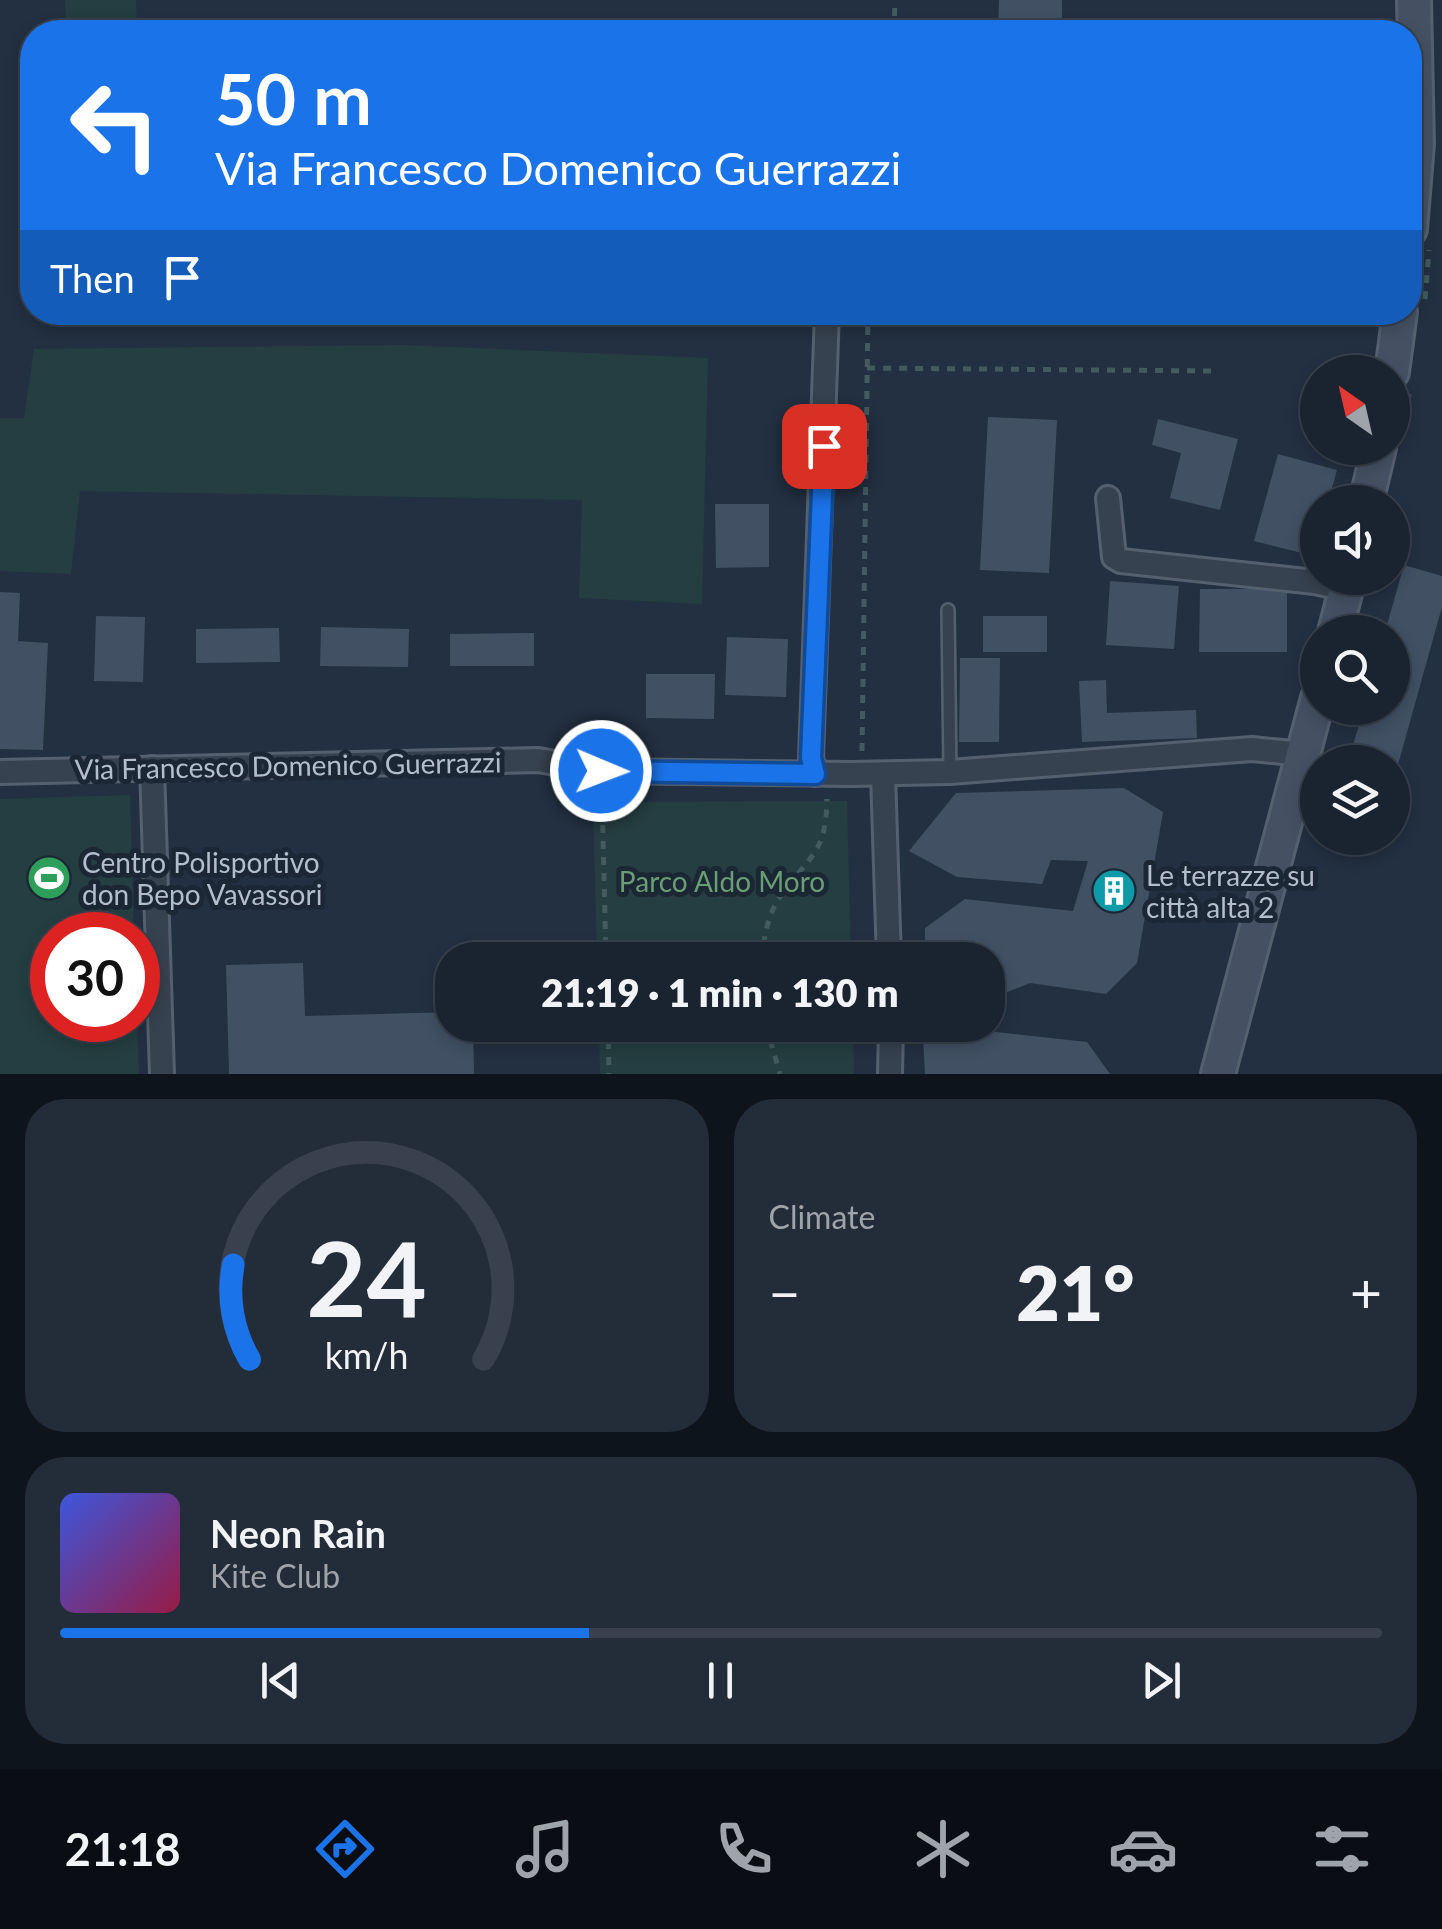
<!DOCTYPE html>
<html lang="en">
<head>
<meta charset="utf-8">
<style>
	body { margin:0; font-family:Lato,sans-serif; background:#232c39; color:#f1f3f6; height:100vh; display:flex; flex-direction:column; font-size:38px; white-space:nowrap }
	* { box-sizing:border-box; margin:0 }
	p { font-size:32px; color:#9fa4ab }
	.icon { flex:none; width:55px; height:55px; fill:none; stroke:currentColor; stroke-width:2; stroke-linecap:round; stroke-linejoin:round }
	.map { position:relative; height:1074px; overflow:hidden }
	.sheet { display:flex; flex-direction:column; gap:25px; padding:25px; background:#0e141b; flex:1 }
	.sheet>* { flex:none }
	.banner { position:absolute; left:20px; top:20px; width:1402px; height:305px; border-radius:40px; box-shadow:0 5px 15px #0003,0 0 0 2px #38414d; background:#1a73e8; color:#fff; overflow:hidden }
	.needle { width:65px; rotate:326deg }
	.controls { position:absolute; left:1300px; top:355px; display:grid; gap:20px }
	.controls a { display:grid; place-items:center; width:110px; height:110px; border-radius:50%; background:#1a2431; box-shadow:0 5px 15px #0003,0 0 0 2px #38414d; font-size:50px }
	.speed { position:absolute; left:30px; top:912px; display:flex; gap:20px; font-size:50px; font-weight:700; text-align:center }
	.speed>* { display:grid; place-content:center; width:130px; height:130px; border-radius:50%; background:#1a2431; box-shadow:0 5px 15px #0003,0 0 0 2px #38414d; line-height:1 }
	.speed .limit { border:15px solid #d22; background:#fff; color:#111 }
	.pin { position:absolute; display:grid; place-items:center; width:85px; height:85px; color:#fff; margin:-42px; border-radius:20px; box-shadow:0 5px 15px #0006 }
	.me { position:absolute; width:110px; margin:-55px; rotate:91deg; stroke-linejoin:round; filter:drop-shadow(0 0 8px #0008) }
	.turn { display:flex; align-items:center; gap:35px; height:210px; padding:0 30px; font-size:45px }
	.turn .icon { width:130px; height:130px; stroke-width:2.5 }
	.turn b { display:block; font-size:70px; line-height:85px }
	.then { display:flex; align-items:center; height:95px; padding:0 30px; background:#0003; gap:20px; font-size:38px }
	.big { font-size:75px; font-weight:800; line-height:1.1 }
	.sheet .card { flex:1; display:flex; flex-direction:column; justify-content:center; gap:15px; min-width:0; padding:0 35px; border-radius:40px; background:#232c39 }
	.sheet .dial { align-items:center; gap:0 }
	.dial svg { height:260px; overflow:visible; fill:none; stroke:#38414d; stroke-width:7; stroke-linecap:round; text-anchor:middle }
	.dial text { fill:#f1f3f6; stroke:none }
	.song { display:flex; align-items:center; gap:30px }
	.cover { width:120px; height:120px; border-radius:15px; background:linear-gradient(135deg,hsl(230 70% 55%),hsl(340 70% 35%)) }
	.played { height:10px; border-radius:5px; background:linear-gradient(90deg,#1a73e8 40%,#38414d 40%) }
	.keys { display:flex; justify-content:space-around; direction:ltr }
	.heat { display:flex; justify-content:space-between; align-items:center; font-size:55px; direction:ltr }
	.sheet .tiles { flex:1; display:grid; gap:25px; grid-template-columns:1fr 1fr }
	.card:last-child { grid-column:span 2 }
	.trip { position:absolute; left:435px; top:942px; width:570px; height:100px; border-radius:40px; background:#1a2431; box-shadow:0 5px 15px #0003,0 0 0 2px #38414d; font-weight:800; line-height:100px; text-align:center }
	.tabs { display:flex; height:160px; justify-content:space-around; align-items:center; background:#0a0e14; color:#9fa4ab }
	.tabs .icon { width:70px; height:70px }
	.tabs .on { color:#1a73e8 }
	.tabs b { font-size:45px; color:#f1f3f6 }
	.map>svg:first-child { display:block }
	.green { fill:#253e41 }
	.building { fill:#415063 }
	.lines { fill:none; stroke-linecap:round; stroke-linejoin:round }
	.lane-casing { stroke:#55606e; stroke-width:16 }
	.street-casing { stroke:#55606e; stroke-width:28 }
	.secondary-casing { stroke:#55606e; stroke-width:38 }
	.path { stroke:#435b5e; stroke-width:5; stroke-dasharray:8 8; stroke-linecap:butt }
	.lane { stroke:#374250; stroke-width:11 }
	.street { stroke:#374250; stroke-width:22 }
	.secondary { stroke:#455163; stroke-width:32 }
	.route-casing { stroke:#114b97; stroke-width:25 }
	.route { stroke:#1a73e8; stroke-width:18 }
	.labels { text-anchor:middle; dominant-baseline:central; stroke-width:10; stroke-linejoin:round; paint-order:stroke }
	.street-label { font-size:28px; fill:#b3bdcb; stroke:#1c2735 }
	.poi-label { font-size:28px; fill:#b3bdcb; stroke:#1c2735; text-anchor:start }
	.park-label { font-size:28px; fill:#699e74; stroke:#1c2735 }
</style>
</head>
<body>
<div class="map">
<svg width="1442" height="1074" viewBox="0 0 1442 1074">
	<rect width="100%" height="100%" fill="#233041"/>
	<!-- green -->
	<g class="green">
		<polygon points="65,0 136,0 137,32 66,32"/>
		<polygon points="404,345 708,358 702,604 579,598 582,500 80,491 71,574 0,571 0,418 24,418 34,349"/>
		<polygon points="130,795 134,935 52,935 52,1020 137,1020 139,1074 0,1074 0,799"/>
		<polygon points="847,801 851,960 597,960 593,802"/>
		<polygon points="599,1025 853,1025 854,1074 600,1074"/>
	</g>
	<!-- building -->
	<g class="building">
		<polygon points="999,0 1062,0 1062,32 998,32"/>
		<polygon points="988,417 1057,420 1049,573 980,570"/>
		<polygon points="1158,419 1238,439 1220,510 1170,498 1181,453 1152,445"/>
		<polygon points="1278,454 1337,470 1328,502 1318,502 1314,556 1254,541"/>
		<polygon points="715,504 769,504 769,567 716,568"/>
		<polygon points="1404,565 1442,576 1442,607 1394,779 1392,762 1348,762 1364,708 1392,708 1392,632 1385,632"/>
		<polygon points="1110,581 1179,586 1174,649 1106,645"/>
		<polygon points="1200,589 1287,589 1287,652 1199,652"/>
		<polygon points="0,592 20,593 18,641 48,643 43,750 0,749"/>
		<polygon points="96,616 145,617 143,682 94,681"/>
		<rect x="983" y="616" width="64" height="36"/>
		<polygon points="321,627 409,629 408,667 320,666"/>
		<polygon points="279,628 280,662 196,663 196,629"/>
		<polygon points="534,633 534,666 450,666 450,634"/>
		<polygon points="727,637 788,639 786,697 725,695"/>
		<polygon points="960,658 1000,658 999,742 959,742"/>
		<polygon points="646,674 715,674 714,719 646,718"/>
		<polygon points="1106,680 1107,713 1196,710 1197,738 1082,742 1079,681"/>
		<polygon points="1124,788 1163,812 1137,963 1106,994 1030,983 988,1000 988,960 925,960 925,928 965,899 1073,911 1088,861 1051,860 1042,884 957,877 909,851 956,793"/>
		<polygon points="303,963 305,1016 452,1012 452,1025 473,1025 474,1074 229,1074 226,965"/>
		<polygon points="978,1030 1087,1042 1110,1074 925,1074 923,1038"/>
	</g>
	<g class="lines">
		<defs>
			<polyline id="lane" points="948,610 950,772"/>
			<g id="street">
				<polyline points="1108,498 1114,557 1121,561 1315,582 1346,589"/>
				<polyline points="152,768 162,1074"/>
				<polyline points="0,772 538,760 601,771 851,774 950,772 1252,749 1303,754"/>
				<polyline points="815,774 811,758 827,312"/>
				<polyline points="883,774 889,960"/>
				<polyline points="890,1074 891,1025"/>
			</g>
			<g id="secondary">
				<polyline points="1410,229 1417,144 1414,0"/>
				<polyline points="1392,372 1400,312"/>
				<polyline points="1366,502 1379,448"/>
				<polyline points="1335,632 1349,578"/>
				<polyline points="1218,1074 1318,698"/>
			</g>
		</defs>
		<!-- lane casing -->
		<use href="#lane" class="lane-casing"/>
		<!-- street casing -->
		<use href="#street" class="street-casing"/>
		<!-- secondary casing -->
		<use href="#secondary" class="secondary-casing"/>
		<!-- path -->
		<g class="path">
			<polyline points="894,32 895,0"/>
			<polyline points="1425,299 1429,250"/>
			<polyline points="867,368 1212,371"/>
			<polyline points="1402,432 1409,394"/>
			<polyline points="862,751 868,312"/>
			<polyline points="602,793 606,960"/>
			<path d="M761 960C765 936 767 914 782 894 811 854 826 853 827 799"/>
			<polyline points="608,1025 609,1074"/>
			<polyline points="766,1025 780,1074"/>
		</g>
		<!-- lane -->
		<use href="#lane" class="lane"/>
		<!-- street -->
		<use href="#street" class="street"/>
		<!-- secondary -->
		<use href="#secondary" class="secondary"/>
	</g>
	<g class="lines">
		<defs>
			<polyline id="route" points="601,771 815,774 811,758 824,446"/>
		</defs>
		<!-- route casing -->
		<use href="#route" class="route-casing"/>
		<!-- route -->
		<use href="#route" class="route"/>
	</g>
	<!-- icons -->
	<defs>
		<symbol id="stadium-disc" viewBox="-11 -11 22 22"><circle r="9.5" fill="#2e9e5b" stroke="#1c2735"/><path d="M0-5a6.5 5 0 1 0 0 10a6.5 5 0 1 0 0-10ZM-3.5-1.8h7v3.6h-7Z" fill="#fff"/></symbol>
		<symbol id="building-disc" viewBox="-11 -11 22 22"><circle r="9.5" fill="#0f9aa8" stroke="#1c2735"/><path d="M-4-6H4V6H1V3H-1V6H-4ZM-2.5-4.3h1.7v1.8h-1.7ZM.8-4.3h1.7v1.8H.8ZM-2.5-1h1.7V.8h-1.7ZM.8-1h1.7V.8H.8Z" fill="#fff"/></symbol>
	</defs>
	<g fill-rule="evenodd">
		<use href="#stadium-disc" x="24" y="853" width="50" height="50"/>
		<use href="#building-disc" x="1089" y="866" width="50" height="50"/>
	</g>
	<g class="labels">
		<!-- street labels -->
		<g class="street-label">
			<text transform="translate(288 765) rotate(-1)">Via Francesco Domenico Guerrazzi</text>
		</g>
		<!-- poi labels -->
		<g class="poi-label">
			<text x="82" y="862">Centro Polisportivo<tspan x="82" dy="32">don Bepo Vavassori</tspan></text>
			<text x="1146" y="875">Le terrazze su<tspan x="1146" dy="32">città alta 2</tspan></text>
		</g>
		<!-- park labels -->
		<g class="park-label">
			<text x="722" y="881">Parco Aldo Moro</text>
		</g>
	</g>
</svg>
<div class="controls">
<a><svg class="needle" viewBox="-14 -14 28 28"><path d="M0-13l5 13h-10z" fill="#e53935"/><path d="M0 13l5-13h-10z" fill="#9fa4ab"/></svg></a>
<a><svg class="icon" aria-label="sound" viewBox="0 0 24 24"><path d="M4 9h4l5-4v14l-5-4H4zM17 9q2 3 0 6"/></svg></a>
<a><svg class="icon" aria-label="search" viewBox="0 0 24 24"><circle cx="10" cy="10" r="6"/><path d="M15 15l6 6"/></svg></a>
<a><svg class="icon" aria-label="layers" viewBox="0 0 24 24"><path d="M12 4l9 5-9 5-9-5zM3 14l9 5 9-5"/></svg></a>
</div>
<div class="speed"><div class="limit">30</div></div>
<div class="pin" style="left:824px;top:446px;background:#d93025"><svg class="icon" aria-label="arrive" viewBox="0 0 24 24"><path d="M6 21V4h12l-3 4 3 4H6"/></svg></div>
<svg class="me" style="left:601px;top:771px" viewBox="-20 -20 40 40"><circle r="17" fill="#1a73e8" stroke="#fff" stroke-width="3"/><path d="M0-11L8 9 0 5-8 9z" fill="#fff"/></svg>
<div class="trip">21:19 · 1 min · 130 m</div>
<div class="banner">
<div class="turn"><svg class="icon" aria-label="left" viewBox="0 0 24 24"><path d="M17 20v-9H6M10 6l-5 5 5 5"/></svg><div><b>50 m</b>Via Francesco Domenico Guerrazzi</div></div>
<div class="then">Then<svg class="icon" aria-label="arrive" viewBox="0 0 24 24"><path d="M6 21V4h12l-3 4 3 4H6"/></svg></div>
</div>
</div>
<section class="sheet">
<div class="tiles">
<div class="card dial"><svg viewBox="0 0 100 80">
<path d="M14 69A42 42 0 1 1 86 69"/>
<path d="M14 69A42 42 0 0 1 9 40" stroke="#1a73e8"/>
<text x="50" y="56" font-size="32" font-weight="700">24</text>
<text x="50" y="72" font-size="11">km/h</text>
</svg></div>
<div class="card"><p>Climate</p>
<div class="heat"><a>−</a><b class="big">21°</b><a>+</a></div>
</div>
<div class="card">
<div class="song"><i class="cover"></i><div><b>Neon Rain</b><p>Kite Club</p></div></div>
<div class="played"></div>
<div class="keys"><svg class="icon" aria-label="previous" viewBox="0 0 24 24"><path d="M18 5L8 12l10 7zM5 5v14"/></svg><svg class="icon" aria-label="pause" viewBox="0 0 24 24"><path d="M8 5v14M16 5v14"/></svg><svg class="icon" aria-label="next" viewBox="0 0 24 24"><path d="M6 5l10 7-10 7zM19 5v14"/></svg></div>
</div>
</div>
</section>
<nav class="tabs">
<b>21:18</b>
<svg class="icon on" aria-label="directions" viewBox="0 0 24 24"><path d="M12 3l9 9-9 9-9-9zM9 14v-3h6M13 9l2 2-2 2"/></svg>
<svg class="icon" aria-label="music" viewBox="0 0 24 24"><path d="M9 18V5l10-2v13"/><circle cx="6" cy="18" r="3"/><circle cx="16" cy="16" r="3"/></svg>
<svg class="icon" aria-label="phone" viewBox="0 0 24 24"><path d="M5 4h4l2 5-3 2q2 4 5 5l2-3 5 2v4C11 20 4 13 5 4z"/></svg>
<svg class="icon" aria-label="climate" viewBox="0 0 24 24"><path d="M12 3v18M4 7l16 10M4 17L20 7"/></svg>
<svg class="icon" aria-label="car" viewBox="0 0 24 24"><path d="M5 17H2v-5l4-1 3-4h7l3 4 3 1v5h-3M9 17h6M6 11h13"/><circle cx="7" cy="17" r="2"/><circle cx="17" cy="17" r="2"/></svg>
<svg class="icon" aria-label="filters" viewBox="0 0 24 24"><path d="M4 7h16M4 17h16"/><circle cx="9" cy="7" r="2"/><circle cx="15" cy="17" r="2"/></svg>
</nav>
</body>
</html>
